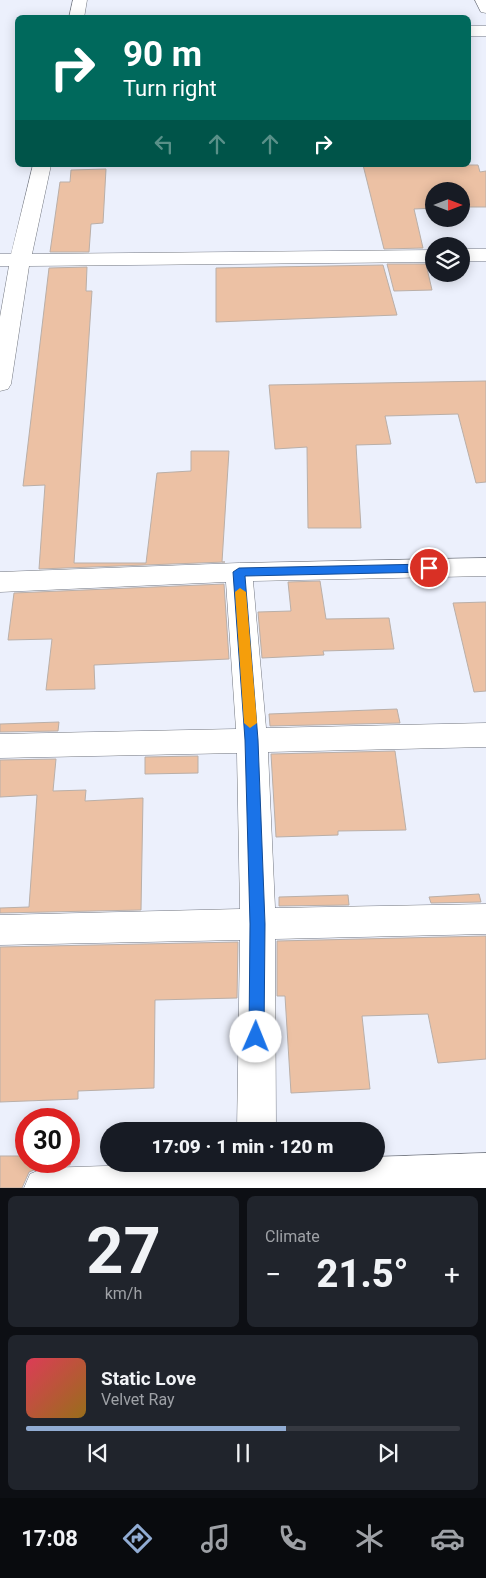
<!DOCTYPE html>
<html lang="en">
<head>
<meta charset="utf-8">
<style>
	body { margin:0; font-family:Roboto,sans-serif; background:#20242c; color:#f1f3f6; height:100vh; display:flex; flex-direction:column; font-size:19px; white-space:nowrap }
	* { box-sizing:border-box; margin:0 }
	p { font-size:16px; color:#9ea1a6 }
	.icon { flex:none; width:28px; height:28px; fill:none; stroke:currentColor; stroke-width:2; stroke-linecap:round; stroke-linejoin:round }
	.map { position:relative; height:1188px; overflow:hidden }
	.panel { display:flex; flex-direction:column; gap:8px; padding:8px; background:#0d0f14; flex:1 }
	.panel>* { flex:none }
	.top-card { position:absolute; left:15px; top:15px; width:456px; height:152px; border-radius:8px; box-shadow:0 2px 12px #0003; background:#00695c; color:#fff; overflow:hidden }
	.needle { width:32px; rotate:90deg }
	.tools { position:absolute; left:425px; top:182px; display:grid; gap:10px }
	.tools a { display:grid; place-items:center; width:45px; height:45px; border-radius:50%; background:#171b24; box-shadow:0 2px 12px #0003; font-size:25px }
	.speed { position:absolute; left:15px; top:1108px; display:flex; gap:10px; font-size:25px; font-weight:700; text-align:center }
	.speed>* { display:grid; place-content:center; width:65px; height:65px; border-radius:50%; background:#171b24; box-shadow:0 2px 12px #0003; line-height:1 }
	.speed .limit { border:8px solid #d22; background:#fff; color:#111 }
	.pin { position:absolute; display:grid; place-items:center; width:42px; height:42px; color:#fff; margin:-21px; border:2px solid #fff; border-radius:50%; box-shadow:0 1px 5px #0007 }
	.me { position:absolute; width:55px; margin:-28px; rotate:1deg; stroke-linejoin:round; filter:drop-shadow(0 0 4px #0008) }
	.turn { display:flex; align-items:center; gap:18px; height:105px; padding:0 25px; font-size:22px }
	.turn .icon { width:65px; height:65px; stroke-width:2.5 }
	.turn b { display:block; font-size:35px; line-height:42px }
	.lanes { display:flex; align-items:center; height:48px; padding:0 25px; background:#0003; justify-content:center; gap:25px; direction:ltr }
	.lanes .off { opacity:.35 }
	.big { font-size:38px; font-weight:800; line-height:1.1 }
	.panel .card { flex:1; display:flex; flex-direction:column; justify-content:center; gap:8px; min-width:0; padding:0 18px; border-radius:8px; background:#20242c }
	.panel .dial { align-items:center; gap:0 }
	.dial b { font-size:65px; line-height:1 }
	.song { display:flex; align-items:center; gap:15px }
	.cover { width:60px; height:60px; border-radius:8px; background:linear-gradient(135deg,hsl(350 70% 55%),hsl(40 70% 35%)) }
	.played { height:5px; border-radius:2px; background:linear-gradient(90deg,#91acd3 60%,#363941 60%) }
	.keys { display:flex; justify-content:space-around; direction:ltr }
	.heat { display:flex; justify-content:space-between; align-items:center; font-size:28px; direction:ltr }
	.panel .tiles { flex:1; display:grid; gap:8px; grid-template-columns:1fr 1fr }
	.card:last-child { grid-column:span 2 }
	.trip { position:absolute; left:100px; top:1122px; width:285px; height:50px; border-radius:25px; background:#171b24; box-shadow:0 2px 12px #0003; font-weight:800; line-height:50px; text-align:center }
	.tabs { display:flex; height:80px; justify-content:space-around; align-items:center; background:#090b0e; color:#9ea1a6 }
	.tabs .icon { width:35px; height:35px }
	.tabs .on { color:#91acd3 }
	.tabs b { font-size:22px; color:#f1f3f6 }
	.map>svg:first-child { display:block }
	.building { fill:#ecc1a4; stroke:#baafa8 }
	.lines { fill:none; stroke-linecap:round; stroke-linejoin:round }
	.street-casing { stroke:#737780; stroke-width:1 }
	.street { fill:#fff; fill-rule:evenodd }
	.route { fill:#1a73e8; stroke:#114b97 }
	.slow { fill:#f59e0b }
</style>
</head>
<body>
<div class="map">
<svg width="486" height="1188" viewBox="0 0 486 1188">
	<rect width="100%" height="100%" fill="#ecf0fc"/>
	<!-- building -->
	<g class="building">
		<polygon points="363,165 478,165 480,172 486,171 486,207 461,207 461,191 434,191 434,208 414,209 423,248 384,249"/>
		<polygon points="106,169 103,223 91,224 89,252 50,252 60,182 70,182 71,170"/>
		<polygon points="387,264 426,264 432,290 394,291"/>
		<polygon points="383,265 397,315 216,322 216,268"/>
		<polygon points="87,267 86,291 92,291 74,563 146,563 157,473 191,471 191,451 229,451 222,562 225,562 39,569 45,485 23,486 49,268"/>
		<polygon points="486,381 486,482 476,483 458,414 385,416 391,444 356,445 361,528 308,528 307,447 275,449 269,385"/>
		<polygon points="320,581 326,619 389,618 394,649 323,651 324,655 262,658 258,612 291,611 288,582"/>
		<polygon points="224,584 229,659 94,665 95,689 46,690 52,639 8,640 14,593"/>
		<polygon points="486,602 486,691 474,692 453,603"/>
		<polygon points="397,709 400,723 270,726 269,714"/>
		<polygon points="59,722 58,731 0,732 0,724"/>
		<polygon points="395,751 406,830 338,831 338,835 276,837 271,754"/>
		<polygon points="198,756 198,773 145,774 145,757"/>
		<polygon points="56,759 53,791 86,790 85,801 143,798 141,910 0,913 0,908 29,907 37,795 0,797 0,760"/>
		<polygon points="479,894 481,902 431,903 429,897"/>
		<polygon points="348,895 349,905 279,906 279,897"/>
		<polygon points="486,936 486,1059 438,1063 428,1014 362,1016 370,1089 291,1093 285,996 277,996 277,941"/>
		<polygon points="238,942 237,998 155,1000 154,1088 78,1091 78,1099 0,1102 0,947"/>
		<polygon points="0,1156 26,1156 26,1161 69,1161 69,1158 71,1158 70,1165 44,1166 29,1172 22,1188 0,1188"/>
	</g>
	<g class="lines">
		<defs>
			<g id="street">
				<polygon points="73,0 87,0 84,18 69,18"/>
				<polygon points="475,0 486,0 486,13 481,12"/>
				<rect x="469" y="26" width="17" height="10"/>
				<polygon points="33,165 51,165 32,254 434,250 434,262 29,266 11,384 8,389 0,391 0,317 9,266 0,266 0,254 11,254"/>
				<rect x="461" y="249" width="25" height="12"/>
				<polygon points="486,558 486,576 253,581 266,728 486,723 486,747 268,752 275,908 486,904 486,934 275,939 276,1131 237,1131 240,940 0,945 0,915 240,909 237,753 0,758 0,734 236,729 226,582 0,592 0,572 239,563"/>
				<polygon points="486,1153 486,1188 24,1188 30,1174 44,1168 167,1164 376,1164 376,1157"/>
			</g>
		</defs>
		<!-- street casing -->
		<use href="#street" class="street-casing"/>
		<!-- street -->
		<use href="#street" class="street"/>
	</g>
	<!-- route -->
	<polygon class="route" points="429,564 435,568 429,572 245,576 258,740 265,924 264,1037 262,1042 256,1044 251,1042 249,1037 250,924 245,740 233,572 239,568"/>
	<!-- slow -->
	<polygon class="slow" points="240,588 246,592 257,723 250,728 244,723 235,592"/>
</svg>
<div class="tools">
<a><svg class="needle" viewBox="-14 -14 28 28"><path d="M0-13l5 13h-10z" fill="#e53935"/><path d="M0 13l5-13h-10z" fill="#9ea1a6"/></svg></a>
<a><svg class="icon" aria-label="layers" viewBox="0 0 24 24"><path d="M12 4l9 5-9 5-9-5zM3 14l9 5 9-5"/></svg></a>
</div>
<div class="speed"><div class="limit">30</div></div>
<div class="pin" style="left:429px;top:568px;background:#d93025"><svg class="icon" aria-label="arrive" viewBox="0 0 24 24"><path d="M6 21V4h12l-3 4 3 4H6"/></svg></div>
<svg class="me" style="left:256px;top:1037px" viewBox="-20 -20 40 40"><circle r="19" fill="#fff"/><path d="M0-13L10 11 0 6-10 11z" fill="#1a73e8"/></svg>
<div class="trip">17:09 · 1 min · 120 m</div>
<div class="top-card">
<div class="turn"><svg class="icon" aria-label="right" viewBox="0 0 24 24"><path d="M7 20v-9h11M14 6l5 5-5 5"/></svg><div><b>90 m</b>Turn right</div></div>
<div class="lanes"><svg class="icon off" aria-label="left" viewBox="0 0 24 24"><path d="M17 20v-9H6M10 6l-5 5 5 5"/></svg><svg class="icon off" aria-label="ahead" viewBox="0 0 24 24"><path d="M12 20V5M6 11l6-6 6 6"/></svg><svg class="icon off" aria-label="ahead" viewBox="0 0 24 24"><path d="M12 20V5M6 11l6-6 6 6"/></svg><svg class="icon" aria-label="right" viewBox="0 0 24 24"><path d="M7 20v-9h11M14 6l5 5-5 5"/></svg></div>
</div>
</div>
<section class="panel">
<div class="tiles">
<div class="card dial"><b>27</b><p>km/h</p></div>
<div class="card"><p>Climate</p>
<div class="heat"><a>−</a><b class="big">21.5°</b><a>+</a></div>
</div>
<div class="card">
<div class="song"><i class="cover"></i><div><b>Static Love</b><p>Velvet Ray</p></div></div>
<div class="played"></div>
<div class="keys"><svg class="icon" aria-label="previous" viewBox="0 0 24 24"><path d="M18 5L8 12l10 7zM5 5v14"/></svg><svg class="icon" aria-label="pause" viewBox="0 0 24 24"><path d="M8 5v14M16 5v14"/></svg><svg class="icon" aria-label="next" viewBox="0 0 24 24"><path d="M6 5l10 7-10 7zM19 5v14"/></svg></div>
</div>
</div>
</section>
<nav class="tabs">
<b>17:08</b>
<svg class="icon on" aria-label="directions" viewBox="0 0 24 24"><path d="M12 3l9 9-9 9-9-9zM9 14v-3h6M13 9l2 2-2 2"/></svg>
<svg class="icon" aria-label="music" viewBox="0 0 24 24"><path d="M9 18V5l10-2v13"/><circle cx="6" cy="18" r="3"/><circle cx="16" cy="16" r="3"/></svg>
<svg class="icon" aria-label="phone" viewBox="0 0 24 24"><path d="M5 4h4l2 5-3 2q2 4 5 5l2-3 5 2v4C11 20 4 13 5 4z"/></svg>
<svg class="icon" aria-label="climate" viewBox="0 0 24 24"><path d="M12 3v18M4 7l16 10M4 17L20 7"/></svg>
<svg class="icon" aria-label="car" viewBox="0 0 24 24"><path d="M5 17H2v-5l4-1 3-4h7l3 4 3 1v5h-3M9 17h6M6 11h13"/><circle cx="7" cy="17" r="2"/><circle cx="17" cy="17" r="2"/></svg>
</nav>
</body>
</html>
